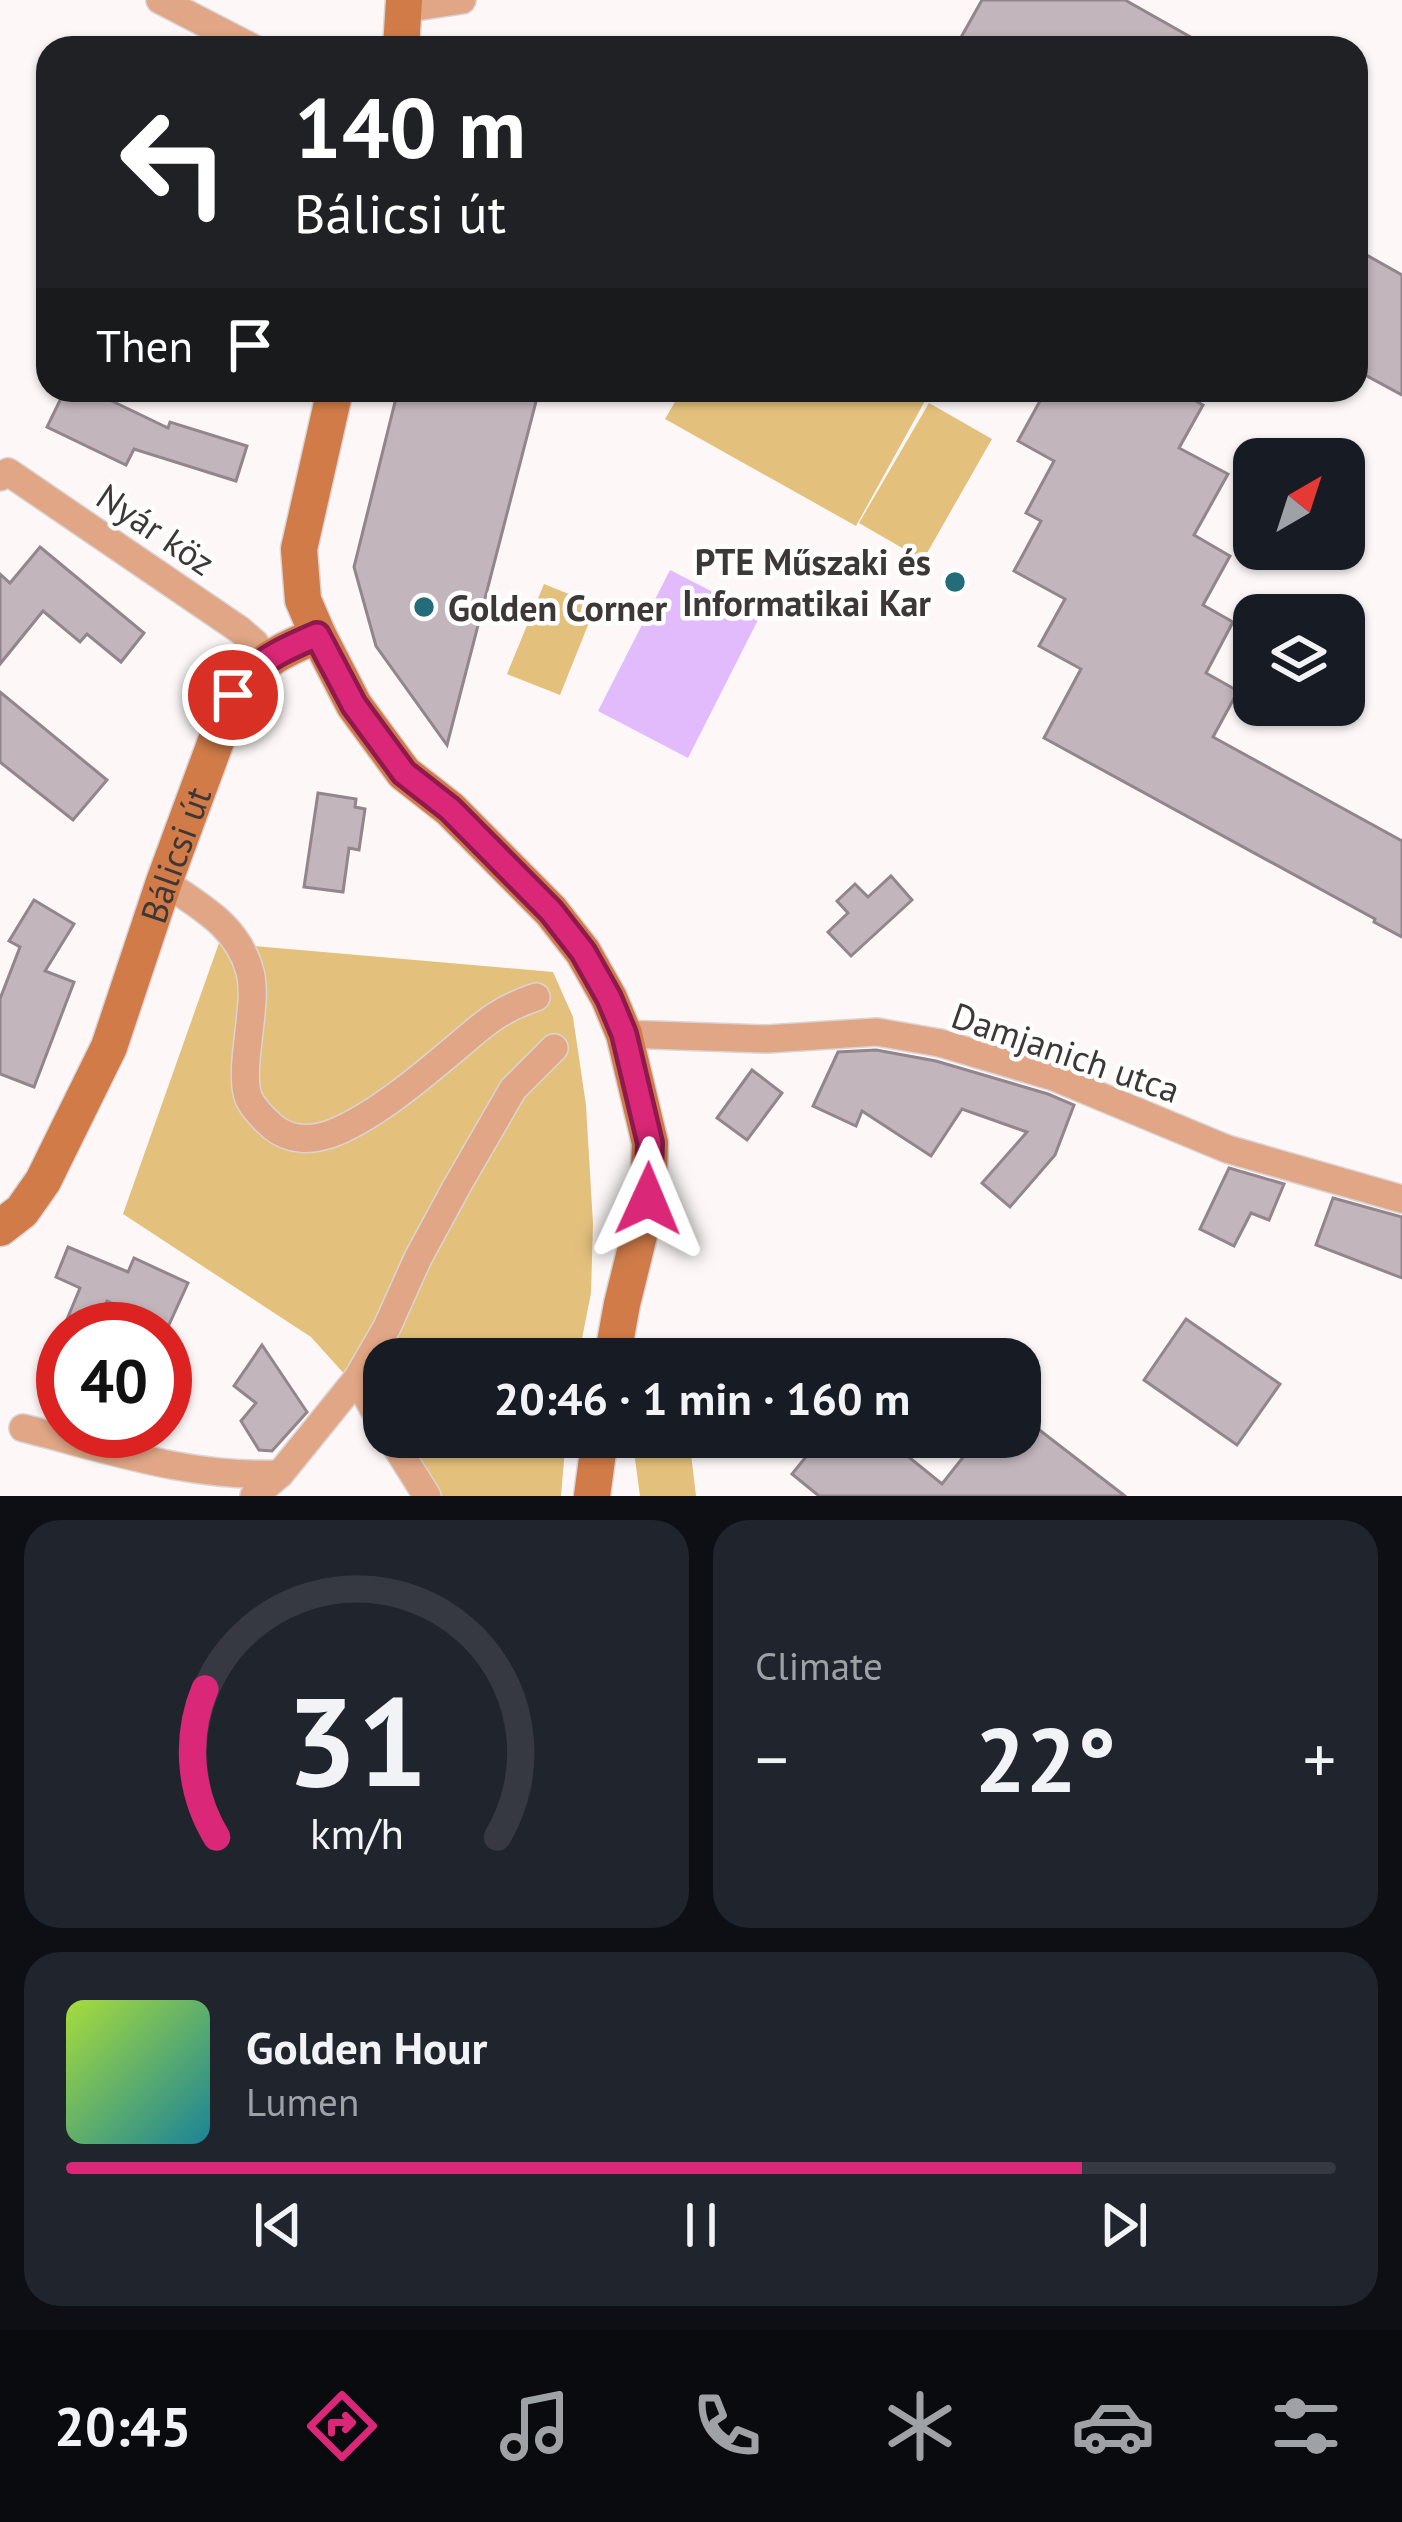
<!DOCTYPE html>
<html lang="en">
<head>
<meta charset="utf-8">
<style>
	body { margin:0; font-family:"PT Sans",sans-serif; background:#20242c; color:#f1f3f6; height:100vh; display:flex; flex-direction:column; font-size:45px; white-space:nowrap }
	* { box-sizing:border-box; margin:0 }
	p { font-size:39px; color:#9ea1a6 }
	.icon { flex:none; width:66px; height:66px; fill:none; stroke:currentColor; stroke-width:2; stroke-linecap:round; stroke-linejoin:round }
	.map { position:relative; height:1496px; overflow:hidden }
	.panel { display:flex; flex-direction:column; gap:24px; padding:24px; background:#0d0f14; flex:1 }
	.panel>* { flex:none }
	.banner { position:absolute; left:36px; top:36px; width:1332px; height:366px; border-radius:36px; box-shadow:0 3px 9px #0004; background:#202124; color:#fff; overflow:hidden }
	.needle { width:78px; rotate:39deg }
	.tools { position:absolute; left:1233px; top:438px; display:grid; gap:24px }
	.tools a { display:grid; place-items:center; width:132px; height:132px; border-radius:24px; background:#171b24; box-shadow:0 3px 9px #0004; font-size:60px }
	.speed { position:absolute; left:36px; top:1302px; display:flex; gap:24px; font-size:60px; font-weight:700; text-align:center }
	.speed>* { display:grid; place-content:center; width:156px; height:156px; border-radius:50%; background:#171b24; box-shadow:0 3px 9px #0004; line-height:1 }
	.speed .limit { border:18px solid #d22; background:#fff; color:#111 }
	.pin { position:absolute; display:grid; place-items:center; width:102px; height:102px; color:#fff; margin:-51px; border:6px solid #fff; border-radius:50%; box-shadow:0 3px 12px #0007 }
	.me { position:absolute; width:132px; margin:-66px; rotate:1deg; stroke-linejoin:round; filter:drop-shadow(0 0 9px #0008) }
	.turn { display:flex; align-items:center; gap:42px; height:252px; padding:0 60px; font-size:54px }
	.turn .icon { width:156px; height:156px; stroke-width:2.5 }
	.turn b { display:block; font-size:84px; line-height:102px }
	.then { display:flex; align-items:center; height:114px; padding:0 60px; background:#0003; gap:24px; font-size:45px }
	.big { font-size:90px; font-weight:700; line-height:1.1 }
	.panel .widget { flex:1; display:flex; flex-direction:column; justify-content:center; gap:18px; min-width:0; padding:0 42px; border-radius:36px; background:#20242c }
	.panel .dial { align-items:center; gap:0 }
	.dial svg { height:312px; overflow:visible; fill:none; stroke:#363941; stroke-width:7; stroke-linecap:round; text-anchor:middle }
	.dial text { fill:#f1f3f6; stroke:none }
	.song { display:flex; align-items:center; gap:36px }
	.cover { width:144px; height:144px; border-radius:18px; background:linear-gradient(135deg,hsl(80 70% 55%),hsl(190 70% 35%)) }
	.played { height:12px; border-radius:6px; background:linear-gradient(90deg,#db2777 80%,#363941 80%) }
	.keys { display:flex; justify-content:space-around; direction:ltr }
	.heat { display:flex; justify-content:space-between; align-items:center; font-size:66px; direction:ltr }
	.panel .tiles { flex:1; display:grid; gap:24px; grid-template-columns:1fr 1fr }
	.widget:last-child { grid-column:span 2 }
	.trip { position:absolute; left:363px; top:1338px; width:678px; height:120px; border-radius:36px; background:#171b24; box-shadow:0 3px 9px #0004; font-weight:700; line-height:120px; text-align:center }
	.tabs { display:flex; height:192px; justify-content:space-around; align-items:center; background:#090b0e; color:#9ea1a6 }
	.tabs .icon { width:84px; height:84px }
	.tabs .current { color:#db2777 }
	.tabs b { font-size:54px; color:#f1f3f6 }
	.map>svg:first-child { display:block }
	.green { fill:#e3c07c }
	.water { fill:#e2bbfd }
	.building { fill:#c2b5bc; stroke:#92858c; stroke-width:3 }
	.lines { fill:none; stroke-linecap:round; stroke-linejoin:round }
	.street-casing { stroke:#dad4d4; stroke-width:30 }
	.secondary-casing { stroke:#dad4d4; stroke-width:39 }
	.street { stroke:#e0a685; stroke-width:27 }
	.secondary { stroke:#d07b48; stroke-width:36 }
	.route-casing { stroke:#8e194d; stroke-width:30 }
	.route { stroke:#db2777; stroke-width:21 }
	.poi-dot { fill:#246c79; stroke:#fff; stroke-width:4.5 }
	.labels { text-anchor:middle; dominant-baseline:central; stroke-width:9; stroke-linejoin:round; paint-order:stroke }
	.street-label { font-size:36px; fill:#3d3737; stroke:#fff }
	.poi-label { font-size:36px; font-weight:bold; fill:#3d3737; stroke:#fff; text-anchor:end }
</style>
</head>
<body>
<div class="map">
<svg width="1402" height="1496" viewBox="0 0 1402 1496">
	<rect width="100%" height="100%" fill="#fdf7f7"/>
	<!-- green -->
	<g class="green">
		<polygon points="682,390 931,390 856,526 665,419"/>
		<polygon points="929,403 992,439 923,560 859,523"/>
		<polygon points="544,584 596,605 560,695 507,674"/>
		<polygon points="219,943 553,972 573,1017 586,1105 593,1224 591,1293 578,1359 384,1359 384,1418 311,1337 123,1214"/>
		<polygon points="398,1437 566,1437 561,1496 435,1496"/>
		<polygon points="632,1437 689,1437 696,1496 640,1496"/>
	</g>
	<!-- water -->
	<polygon class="water" points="670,570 760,616 688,758 598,711"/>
	<!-- building -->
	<g class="building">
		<polygon points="982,0 1125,0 1210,48 955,48"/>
		<polygon points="1356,249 1402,275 1402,395 1356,370"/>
		<polygon points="65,390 89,390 168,428 170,422 247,446 236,481 134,449 126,465 47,427"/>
		<polygon points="398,390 539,390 447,745 376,646 354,567"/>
		<polygon points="1046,390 1176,390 1203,405 1179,448 1228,474 1194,535 1230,556 1203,605 1233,622 1206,673 1238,691 1213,737 1402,841 1402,937 1374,922 1375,919 1044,738 1081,669 1039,646 1065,599 1014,571 1041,521 1026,513 1054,461 1018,441"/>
		<polygon points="40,547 144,633 121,662 87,634 80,642 43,611 0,664 0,574 10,583"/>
		<polygon points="0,692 107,780 73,820 0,762"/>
		<polygon points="318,793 356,799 355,807 365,809 359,850 349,848 343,892 304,887"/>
		<polygon points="891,876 912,900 851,956 828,932 848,913 837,901 855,884 868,897"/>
		<polygon points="34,900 74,924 45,971 74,982 34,1087 0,1074 0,999 20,947 9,941"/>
		<polygon points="876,1050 936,1061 1048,1094 1074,1105 1055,1155 1010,1207 982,1183 1027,1132 962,1109 931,1156 862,1111 856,1126 813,1106 838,1052"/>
		<polygon points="752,1070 782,1093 747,1140 717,1118"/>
		<polygon points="1229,1168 1284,1184 1269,1220 1251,1213 1234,1246 1200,1229"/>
		<polygon points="1333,1198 1402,1217 1402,1278 1316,1245"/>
		<polygon points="68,1247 128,1272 134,1258 188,1283 167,1329 107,1301 95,1329 63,1329 80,1288 56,1277"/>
		<polygon points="1186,1319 1280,1384 1237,1445 1144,1380"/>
		<polygon points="262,1345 307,1412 272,1451 259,1450 241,1421 256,1403 234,1386"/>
		<polygon points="1020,1415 1125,1496 819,1496 792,1474 822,1437 884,1437 942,1484 979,1437 1020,1437"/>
	</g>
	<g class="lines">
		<defs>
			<g id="street">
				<polyline points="160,0 253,48"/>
				<polyline points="403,9 462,0"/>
				<polyline points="0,477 8,472 240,630 255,643 264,659"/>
				<path d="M164 882C201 907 238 926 250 972 259 1005 237 1070 249 1099 254 1109 265 1120 273 1127 290 1141 312 1141 333 1133 371 1118 414 1083 446 1056 479 1029 494 1011 536 997"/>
				<polyline points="624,1034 767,1039 877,1032 940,1043 1054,1077 1227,1149 1402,1199"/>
				<polyline points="357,1379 384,1428"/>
				<path d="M23 1428C110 1450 190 1478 280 1474"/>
				<polyline points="390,1437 427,1496"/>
				<polyline points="254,1496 280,1474 357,1379 387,1327 418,1258 457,1186 513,1089 554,1048"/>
			</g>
			<g id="secondary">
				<polyline points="401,48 404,0"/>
				<polyline points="318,635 354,705 404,773 450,809 551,911 583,952 609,998 624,1034 650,1143 648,1199 622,1304 612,1359"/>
				<path id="s1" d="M0 1228 22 1211 43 1181 109 1047 164 882 233 695C255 663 282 650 318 635L303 600 299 549 335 390"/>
				<polyline points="592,1496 600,1437"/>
			</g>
		</defs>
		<!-- street casing -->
		<use href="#street" class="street-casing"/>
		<!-- secondary casing -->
		<use href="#secondary" class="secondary-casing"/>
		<!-- street -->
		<use href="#street" class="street"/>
		<!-- secondary -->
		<use href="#secondary" class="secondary"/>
	</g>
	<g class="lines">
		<defs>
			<path id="route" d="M233 695C257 660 280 651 317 635L354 705 404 773 450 809 551 911 583 952 609 998 624 1034 650 1143 648 1199"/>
		</defs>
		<!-- route casing -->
		<use href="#route" class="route-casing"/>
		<!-- route -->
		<use href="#route" class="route"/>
	</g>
	<!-- markers -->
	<g class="poi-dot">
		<circle cx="955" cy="582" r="12"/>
		<circle cx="424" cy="607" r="12"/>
	</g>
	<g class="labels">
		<!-- street labels -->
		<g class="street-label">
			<text transform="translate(156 529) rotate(34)">Nyár köz</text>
			<text stroke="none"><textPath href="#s1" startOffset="417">Bálicsi út</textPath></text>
			<text transform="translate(1066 1052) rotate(19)">Damjanich utca</text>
		</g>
		<!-- poi labels -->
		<g class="poi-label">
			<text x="931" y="561">PTE Műszaki és<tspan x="931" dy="41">Informatikai Kar</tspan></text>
			<text x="448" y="607" text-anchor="start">Golden Corner</text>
		</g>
	</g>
</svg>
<div class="tools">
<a><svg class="needle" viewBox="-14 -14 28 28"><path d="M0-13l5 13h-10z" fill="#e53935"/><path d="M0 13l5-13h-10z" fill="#9ea1a6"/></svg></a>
<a><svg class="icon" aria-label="layers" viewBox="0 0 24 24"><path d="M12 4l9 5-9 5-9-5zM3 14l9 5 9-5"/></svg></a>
</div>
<div class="speed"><div class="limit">40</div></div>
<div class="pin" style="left:233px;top:695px;background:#d93025"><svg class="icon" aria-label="arrive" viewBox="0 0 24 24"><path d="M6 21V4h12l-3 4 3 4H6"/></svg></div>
<svg class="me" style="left:648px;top:1199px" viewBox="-20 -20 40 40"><path d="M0-17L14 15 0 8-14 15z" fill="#db2777" stroke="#fff" stroke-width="4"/></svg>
<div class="trip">20:46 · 1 min · 160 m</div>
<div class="banner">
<div class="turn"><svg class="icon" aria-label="left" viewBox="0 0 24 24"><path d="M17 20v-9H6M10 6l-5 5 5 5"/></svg><div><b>140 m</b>Bálicsi út</div></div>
<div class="then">Then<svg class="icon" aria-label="arrive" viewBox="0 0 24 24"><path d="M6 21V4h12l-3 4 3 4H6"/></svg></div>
</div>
</div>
<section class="panel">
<div class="tiles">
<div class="widget dial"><svg viewBox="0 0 100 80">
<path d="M14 69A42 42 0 1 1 86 69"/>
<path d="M14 69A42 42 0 0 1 11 31" stroke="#db2777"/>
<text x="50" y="56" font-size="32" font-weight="700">31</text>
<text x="50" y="72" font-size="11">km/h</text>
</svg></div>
<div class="widget"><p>Climate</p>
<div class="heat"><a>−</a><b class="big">22°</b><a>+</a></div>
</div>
<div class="widget">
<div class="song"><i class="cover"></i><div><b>Golden Hour</b><p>Lumen</p></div></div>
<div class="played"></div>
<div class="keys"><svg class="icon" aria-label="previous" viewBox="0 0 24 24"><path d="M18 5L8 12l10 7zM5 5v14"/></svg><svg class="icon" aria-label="pause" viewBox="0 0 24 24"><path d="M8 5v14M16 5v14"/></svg><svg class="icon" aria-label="next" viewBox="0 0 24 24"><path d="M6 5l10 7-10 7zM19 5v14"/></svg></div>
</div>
</div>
</section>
<nav class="tabs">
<b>20:45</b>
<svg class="icon current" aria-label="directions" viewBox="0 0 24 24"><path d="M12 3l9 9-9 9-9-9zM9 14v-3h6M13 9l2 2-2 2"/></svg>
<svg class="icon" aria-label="music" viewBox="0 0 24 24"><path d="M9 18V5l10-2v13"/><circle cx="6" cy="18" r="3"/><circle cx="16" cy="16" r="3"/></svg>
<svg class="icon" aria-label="phone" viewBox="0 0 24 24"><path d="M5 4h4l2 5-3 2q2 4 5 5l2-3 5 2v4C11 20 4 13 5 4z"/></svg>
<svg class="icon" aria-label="climate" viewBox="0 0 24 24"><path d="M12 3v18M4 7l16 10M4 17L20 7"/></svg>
<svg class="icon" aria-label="car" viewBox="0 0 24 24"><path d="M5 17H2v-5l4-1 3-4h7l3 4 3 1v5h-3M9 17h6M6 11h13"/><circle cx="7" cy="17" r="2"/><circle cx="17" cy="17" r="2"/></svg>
<svg class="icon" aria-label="filters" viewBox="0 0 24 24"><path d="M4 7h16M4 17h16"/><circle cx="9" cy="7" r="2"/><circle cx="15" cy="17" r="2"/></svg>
</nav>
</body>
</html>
